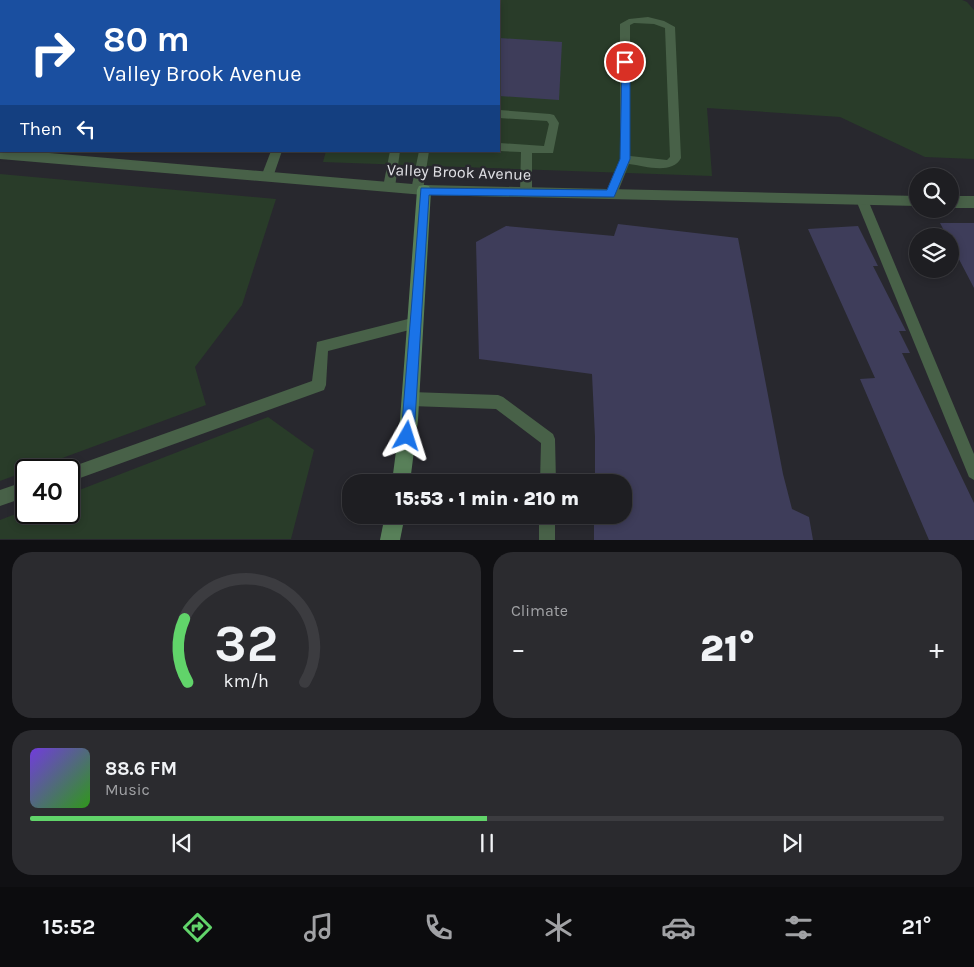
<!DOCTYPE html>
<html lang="en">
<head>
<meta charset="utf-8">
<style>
	body { margin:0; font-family:Karla,sans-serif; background:#2b2b2f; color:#f1f3f6; height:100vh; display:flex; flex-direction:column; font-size:19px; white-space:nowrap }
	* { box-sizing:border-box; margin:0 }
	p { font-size:16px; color:#a1a2a5 }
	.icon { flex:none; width:28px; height:28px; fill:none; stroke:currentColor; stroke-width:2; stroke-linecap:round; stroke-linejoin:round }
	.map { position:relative; height:540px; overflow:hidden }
	.sheet { display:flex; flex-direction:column; gap:12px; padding:12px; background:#101013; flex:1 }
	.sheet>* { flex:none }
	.banner { position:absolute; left:0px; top:0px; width:500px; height:152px; box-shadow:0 2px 8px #0003,0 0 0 1px #3c3c40; background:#1a4fa0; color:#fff; overflow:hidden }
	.fabs { position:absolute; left:909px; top:168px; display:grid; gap:10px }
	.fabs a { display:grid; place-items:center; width:50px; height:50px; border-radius:50%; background:#1e1e22; box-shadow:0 2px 8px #0003,0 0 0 1px #3c3c40; font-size:25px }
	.speed { position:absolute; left:15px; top:459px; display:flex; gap:10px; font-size:25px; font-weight:700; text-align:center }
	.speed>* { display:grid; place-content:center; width:65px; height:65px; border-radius:50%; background:#1e1e22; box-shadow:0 2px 8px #0003,0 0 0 1px #3c3c40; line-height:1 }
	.speed .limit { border:2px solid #111; border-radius:8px; background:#fff; color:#111 }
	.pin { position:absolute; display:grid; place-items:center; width:42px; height:42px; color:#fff; margin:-21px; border:2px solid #fff; border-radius:50%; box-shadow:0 1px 5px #0007 }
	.me { position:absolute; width:55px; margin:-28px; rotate:6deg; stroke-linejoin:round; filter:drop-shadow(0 0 4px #0008) }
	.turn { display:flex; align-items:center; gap:18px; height:105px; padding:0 20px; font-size:22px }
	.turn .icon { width:65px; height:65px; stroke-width:2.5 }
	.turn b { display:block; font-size:35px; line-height:42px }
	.then { display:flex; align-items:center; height:48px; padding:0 20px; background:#0003; gap:10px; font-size:19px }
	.big { font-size:38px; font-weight:800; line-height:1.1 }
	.sheet .card { flex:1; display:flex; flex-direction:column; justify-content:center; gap:8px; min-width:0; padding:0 18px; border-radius:20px; background:#2b2b2f }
	.sheet .dial { align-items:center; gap:0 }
	.dial svg { height:130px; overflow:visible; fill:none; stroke:#3c3c40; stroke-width:7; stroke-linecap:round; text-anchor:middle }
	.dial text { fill:#f1f3f6; stroke:none }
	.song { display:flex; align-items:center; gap:15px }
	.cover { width:60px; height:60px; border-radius:8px; background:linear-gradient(135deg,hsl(260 70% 55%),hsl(110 70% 35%)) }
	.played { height:5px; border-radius:2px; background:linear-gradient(90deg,#61d46a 50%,#3c3c40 50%) }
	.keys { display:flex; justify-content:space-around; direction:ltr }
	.heat { display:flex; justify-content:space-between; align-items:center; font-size:28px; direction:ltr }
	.sheet .tiles { flex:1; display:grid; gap:12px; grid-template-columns:1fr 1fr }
	.card:last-child { grid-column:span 2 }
	.trip { position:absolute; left:342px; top:474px; width:290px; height:50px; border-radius:20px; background:#1e1e22; box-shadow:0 2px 8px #0003,0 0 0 1px #3c3c40; font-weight:800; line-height:50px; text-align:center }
	.dock { display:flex; height:80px; justify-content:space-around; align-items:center; background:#0c0c0e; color:#a1a2a5 }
	.dock .icon { width:35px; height:35px }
	.dock .on { color:#61d46a }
	.dock b { font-size:22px; color:#f1f3f6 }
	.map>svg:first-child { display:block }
	.green { fill:#293c29 }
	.building { fill:#3e3d5a }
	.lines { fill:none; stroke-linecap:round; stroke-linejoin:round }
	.lane { fill:#486148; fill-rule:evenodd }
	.street { fill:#486148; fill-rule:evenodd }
	.secondary { fill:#588059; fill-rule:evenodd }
	.route { fill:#1a73e8; stroke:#114b97 }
	.labels { text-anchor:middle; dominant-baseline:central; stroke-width:5; stroke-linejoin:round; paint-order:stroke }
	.street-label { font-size:16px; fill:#e0e0e5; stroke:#28282e }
</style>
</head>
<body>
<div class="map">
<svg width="974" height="540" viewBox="0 0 974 540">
	<rect width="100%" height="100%" fill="#28282e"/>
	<!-- green -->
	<g class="green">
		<polygon points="368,0 962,0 967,2 974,10 974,159 925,157 840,117 707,108 712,176 323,162 326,151 499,151 499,1"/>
		<polygon points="0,174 276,199 242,305 195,367 206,405 0,481"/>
		<polygon points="268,417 314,450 291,539 0,539 0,520 26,510 26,512 69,512 69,494"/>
	</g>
	<!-- building -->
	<g class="building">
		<polygon points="499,38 562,42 559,100 499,96"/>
		<polygon points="940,223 974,223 974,288 950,242 950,236 947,236"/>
		<polygon points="618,224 738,238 783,474 792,509 809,517 813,540 594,540 594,515 624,515 624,482 595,482 595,437 592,374 479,359 476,242 506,226 614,236"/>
		<polygon points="858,226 878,266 873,266 906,331 899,331 910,353 902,353 974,503 974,540 929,540 860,379 875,378 808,229"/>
	</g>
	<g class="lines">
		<!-- lane -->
		<g class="lane">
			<rect x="335" y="0" width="8" height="1"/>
			<rect x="398" y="0" width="8" height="1"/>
			<rect x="451" y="0" width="8" height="1"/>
			<path d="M648 17 664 21 675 27 681 158C672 175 645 166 629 164L617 194 611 198 605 194 620 159V24L629 19ZM634 23 654 24 665 28 670 157 667 160 630 156V25Z"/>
			<rect x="0" y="66" width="1" height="6"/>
			<polygon points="499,110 550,114 554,115 559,123 553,153 532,153 532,193 530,196 522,196 520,193 521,152 499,151 499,143 544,146 549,124 547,121 499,118"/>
			<polygon points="271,151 282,151 273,177 267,181 261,177"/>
			<polygon points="390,151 400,151 395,187 389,191 383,187"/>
			<polygon points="419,151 429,151 423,190 417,194 411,190"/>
			<polygon points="862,195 868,200 974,454 974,480 969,477 856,200"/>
			<polygon points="416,317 421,319 423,323 421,327 328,351 326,385 324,390 69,482 69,470 63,470 312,381 317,342"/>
			<polygon points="411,392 498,395 503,397 553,434 555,439 556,482 540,482 541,443 496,409 411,406 406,404 404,399 406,394"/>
			<polygon points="26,481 26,497 0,506 0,490"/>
			<rect x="539" y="515" width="16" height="25"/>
		</g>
		<!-- street -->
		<g class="street">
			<polygon points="0,149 1,151 26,151 424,185 918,196 918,206 424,195 0,159"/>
			<rect x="950" y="196" width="24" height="12"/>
		</g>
		<!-- secondary -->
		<g class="secondary">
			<polygon points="424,185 429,186 431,190 418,420 410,482 392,482 400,420 417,190 419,186"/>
			<polygon points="385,515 405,515 400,540 380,540"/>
		</g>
	</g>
	<!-- route -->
	<polygon class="route" points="622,60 625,60 630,62 630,159 614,197 429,195 414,436 412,440 407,442 402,440 401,436 421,188 607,190 620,159"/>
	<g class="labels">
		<!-- street labels -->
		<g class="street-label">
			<text transform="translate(459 172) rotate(2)">Valley Brook Avenue</text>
		</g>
	</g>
</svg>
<div class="fabs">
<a><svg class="icon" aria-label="search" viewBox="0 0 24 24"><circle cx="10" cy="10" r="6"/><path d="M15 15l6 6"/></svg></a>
<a><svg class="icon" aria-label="layers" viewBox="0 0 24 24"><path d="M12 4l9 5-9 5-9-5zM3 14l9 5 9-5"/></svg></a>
</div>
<div class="speed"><div class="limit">40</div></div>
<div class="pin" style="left:625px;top:62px;background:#d93025"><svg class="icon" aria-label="arrive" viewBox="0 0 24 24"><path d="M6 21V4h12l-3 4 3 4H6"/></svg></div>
<svg class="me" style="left:407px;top:436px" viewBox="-20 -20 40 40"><path d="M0-17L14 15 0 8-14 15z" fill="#1a73e8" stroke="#fff" stroke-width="4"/></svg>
<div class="trip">15:53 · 1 min · 210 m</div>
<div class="banner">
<div class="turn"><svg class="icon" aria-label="right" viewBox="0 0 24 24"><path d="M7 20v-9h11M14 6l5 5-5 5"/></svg><div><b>80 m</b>Valley Brook Avenue</div></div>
<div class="then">Then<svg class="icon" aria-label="left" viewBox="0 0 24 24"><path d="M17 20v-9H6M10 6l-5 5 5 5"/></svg></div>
</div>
</div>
<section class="sheet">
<div class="tiles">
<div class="card dial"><svg viewBox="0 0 100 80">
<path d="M14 69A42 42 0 1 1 86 69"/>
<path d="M14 69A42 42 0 0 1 12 30" stroke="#61d46a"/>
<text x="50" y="56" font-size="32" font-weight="700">32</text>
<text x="50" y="72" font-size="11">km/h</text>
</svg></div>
<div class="card"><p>Climate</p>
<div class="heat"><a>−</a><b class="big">21°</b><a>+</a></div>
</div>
<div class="card">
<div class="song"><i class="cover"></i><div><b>88.6 FM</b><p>Music</p></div></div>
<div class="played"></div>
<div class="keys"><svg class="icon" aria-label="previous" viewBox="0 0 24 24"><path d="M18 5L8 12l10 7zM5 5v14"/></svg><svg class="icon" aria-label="pause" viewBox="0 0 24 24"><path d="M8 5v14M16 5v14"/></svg><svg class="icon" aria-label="next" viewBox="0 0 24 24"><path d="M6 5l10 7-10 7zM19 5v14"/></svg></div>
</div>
</div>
</section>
<nav class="dock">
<b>15:52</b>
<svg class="icon on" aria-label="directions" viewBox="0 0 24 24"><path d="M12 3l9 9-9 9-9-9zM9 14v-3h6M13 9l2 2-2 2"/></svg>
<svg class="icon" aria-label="music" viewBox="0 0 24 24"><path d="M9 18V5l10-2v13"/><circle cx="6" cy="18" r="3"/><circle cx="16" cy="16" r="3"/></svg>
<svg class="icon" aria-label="phone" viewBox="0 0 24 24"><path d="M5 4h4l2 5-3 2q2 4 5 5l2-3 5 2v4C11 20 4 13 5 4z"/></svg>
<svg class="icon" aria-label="climate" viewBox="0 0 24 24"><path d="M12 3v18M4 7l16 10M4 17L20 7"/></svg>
<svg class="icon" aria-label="car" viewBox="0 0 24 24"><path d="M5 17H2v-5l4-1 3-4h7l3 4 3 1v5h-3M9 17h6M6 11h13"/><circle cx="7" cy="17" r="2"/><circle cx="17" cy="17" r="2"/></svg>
<svg class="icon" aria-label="filters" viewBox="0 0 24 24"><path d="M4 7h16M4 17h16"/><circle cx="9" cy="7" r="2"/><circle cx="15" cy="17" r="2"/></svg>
<b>21°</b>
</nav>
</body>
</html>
